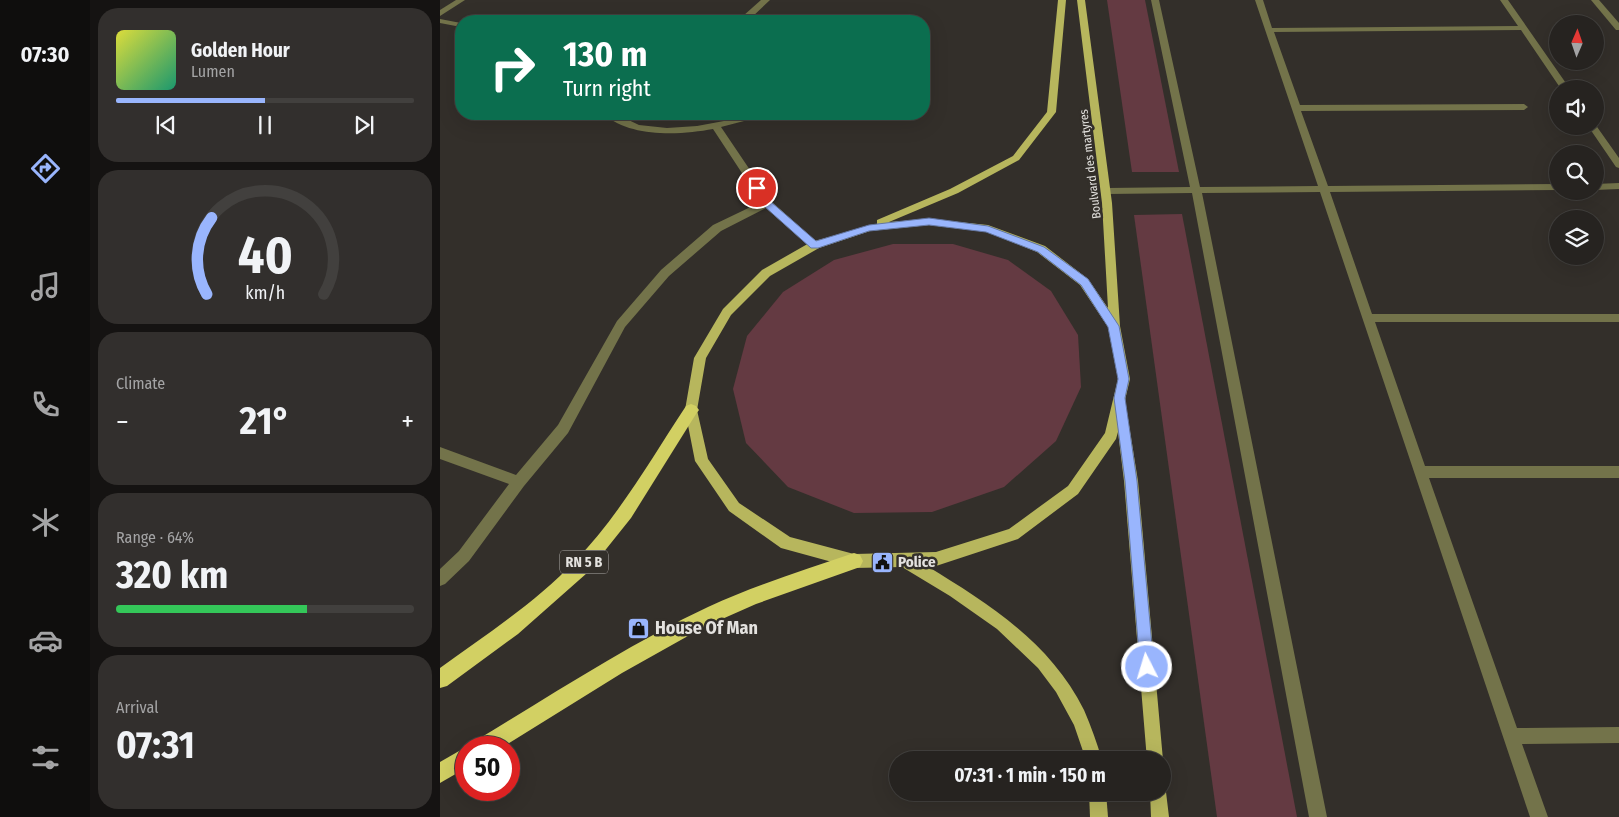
<!DOCTYPE html>
<html lang="en">
<head>
<meta charset="utf-8">
<style>
	body { margin:0; font-family:"Fira Sans Condensed",sans-serif; background:#322f2d; color:#f1f3f6; height:100vh; display:flex; flex-direction:column; font-size:19px; white-space:nowrap }
	* { box-sizing:border-box; margin:0 }
	p { font-size:16px; color:#a4a4a5 }
	.icon { flex:none; width:28px; height:28px; fill:none; stroke:currentColor; stroke-width:2; stroke-linecap:round; stroke-linejoin:round }
	.map { position:relative; flex:1; overflow:hidden }
	.details { display:flex; flex-direction:column; gap:8px; padding:8px; background:#151312; width:350px }
	.details>* { flex:none }
	.hud { position:absolute; left:15px; top:15px; width:475px; height:105px; border-radius:20px; box-shadow:0 5px 20px #0002,0 0 0 1px #42403e; background:#0b6e4f; color:#fff; overflow:hidden }
	.needle { width:32px; rotate:2deg }
	.tools { position:absolute; left:1109px; top:15px; display:grid; gap:10px }
	.tools a { display:grid; place-items:center; width:55px; height:55px; border-radius:50%; background:#262320; box-shadow:0 5px 20px #0002,0 0 0 1px #42403e; font-size:25px }
	.speed { position:absolute; left:15px; top:736px; display:flex; gap:10px; font-size:25px; font-weight:700; text-align:center }
	.speed>* { display:grid; place-content:center; width:65px; height:65px; border-radius:50%; background:#262320; box-shadow:0 5px 20px #0002,0 0 0 1px #42403e; line-height:1 }
	.speed .limit { border:8px solid #d22; background:#fff; color:#111 }
	.pin { position:absolute; display:grid; place-items:center; width:42px; height:42px; color:#fff; margin:-21px; border:2px solid #fff; border-radius:50%; box-shadow:0 1px 5px #0007 }
	.me { position:absolute; width:55px; margin:-28px; rotate:355deg; stroke-linejoin:round; filter:drop-shadow(0 0 4px #0008) }
	.turn { display:flex; align-items:center; gap:18px; height:105px; padding:0 25px; font-size:22px }
	.turn .icon { width:65px; height:65px; stroke-width:2.5 }
	.turn b { display:block; font-size:35px; line-height:42px }
	.big { font-size:38px; font-weight:700; line-height:1.1 }
	.details .card { flex:1; display:flex; flex-direction:column; justify-content:center; gap:8px; min-width:0; padding:0 18px; border-radius:20px; background:#322f2d }
	.details .dial { align-items:center; gap:0 }
	.dial svg { height:130px; overflow:visible; fill:none; stroke:#42403e; stroke-width:7; stroke-linecap:round; text-anchor:middle }
	.dial text { fill:#f1f3f6; stroke:none }
	.song { display:flex; align-items:center; gap:15px }
	.cover { width:60px; height:60px; border-radius:8px; background:linear-gradient(135deg,hsl(60 70% 55%),hsl(160 70% 35%)) }
	.played { height:5px; border-radius:2px; background:linear-gradient(90deg,#99b5fd 50%,#42403e 50%) }
	.keys { display:flex; justify-content:space-around; direction:ltr }
	.heat { display:flex; justify-content:space-between; align-items:center; font-size:28px; direction:ltr }
	.charge { height:8px; border-radius:4px; background:linear-gradient(90deg,#34c759 64%,#42403e 0) }
	.trip { position:absolute; left:449px; top:751px; width:282px; height:50px; border-radius:25px; background:#262320; box-shadow:0 5px 20px #0002,0 0 0 1px #42403e; font-weight:700; line-height:50px; text-align:center }
	main { display:flex; flex:1; min-height:0 }
	.tabs { display:flex; flex-direction:column; width:90px; justify-content:space-around; align-items:center; background:#0f0e0d; color:#a4a4a5 }
	.tabs .icon { width:35px; height:35px }
	.tabs .active { color:#99b5fd }
	.tabs b { font-size:22px; color:#f1f3f6 }
	.map>svg:first-child { display:block }
	.green { fill:#643a42 }
	.lines { fill:none; stroke-linecap:round; stroke-linejoin:round }
	.minor { fill:#73734a; fill-rule:evenodd }
	.major { fill:#b7b65d; fill-rule:evenodd }
	.highway { fill:#d2d063; fill-rule:evenodd }
	.route { fill:#99b5fd; stroke:#6376a4 }
	.labels { text-anchor:middle; dominant-baseline:central; stroke-width:5; stroke-linejoin:round; paint-order:stroke }
	.far-street-label { font-size:12px; fill:#e4e2df; stroke:#332f2a }
	.shield { fill:#332f2a; stroke:#afaca9; stroke-width:1 }
	.shield-label { font-size:14px; font-weight:bold; fill:#e4e2df }
	.poi-label { font-size:15px; font-weight:bold; fill:#e4e2df; stroke:#332f2a; text-anchor:start }
	.near-poi-label { font-size:18px; font-weight:bold; fill:#e4e2df; stroke:#332f2a; text-anchor:start }
</style>
</head>
<body>
<main>
<nav class="tabs">
<b>07:30</b>
<svg class="icon active" aria-label="directions" viewBox="0 0 24 24"><path d="M12 3l9 9-9 9-9-9zM9 14v-3h6M13 9l2 2-2 2"/></svg>
<svg class="icon" aria-label="music" viewBox="0 0 24 24"><path d="M9 18V5l10-2v13"/><circle cx="6" cy="18" r="3"/><circle cx="16" cy="16" r="3"/></svg>
<svg class="icon" aria-label="phone" viewBox="0 0 24 24"><path d="M5 4h4l2 5-3 2q2 4 5 5l2-3 5 2v4C11 20 4 13 5 4z"/></svg>
<svg class="icon" aria-label="climate" viewBox="0 0 24 24"><path d="M12 3v18M4 7l16 10M4 17L20 7"/></svg>
<svg class="icon" aria-label="car" viewBox="0 0 24 24"><path d="M5 17H2v-5l4-1 3-4h7l3 4 3 1v5h-3M9 17h6M6 11h13"/><circle cx="7" cy="17" r="2"/><circle cx="17" cy="17" r="2"/></svg>
<svg class="icon" aria-label="filters" viewBox="0 0 24 24"><path d="M4 7h16M4 17h16"/><circle cx="9" cy="7" r="2"/><circle cx="15" cy="17" r="2"/></svg>
</nav>
<section class="details">
<div class="card">
<div class="song"><i class="cover"></i><div><b>Golden Hour</b><p>Lumen</p></div></div>
<div class="played"></div>
<div class="keys"><svg class="icon" aria-label="previous" viewBox="0 0 24 24"><path d="M18 5L8 12l10 7zM5 5v14"/></svg><svg class="icon" aria-label="pause" viewBox="0 0 24 24"><path d="M8 5v14M16 5v14"/></svg><svg class="icon" aria-label="next" viewBox="0 0 24 24"><path d="M6 5l10 7-10 7zM19 5v14"/></svg></div>
</div>
<div class="card dial"><svg viewBox="0 0 100 80">
<path d="M14 69A42 42 0 1 1 86 69"/>
<path d="M14 69A42 42 0 0 1 17 22" stroke="#99b5fd"/>
<text x="50" y="56" font-size="32" font-weight="700">40</text>
<text x="50" y="72" font-size="11">km/h</text>
</svg></div>
<div class="card"><p>Climate</p>
<div class="heat"><a>−</a><b class="big">21°</b><a>+</a></div>
</div>
<div class="card"><p>Range · 64%</p><b class="big">320 km</b><div class="charge"></div></div>
<div class="card"><p>Arrival</p><b class="big">07:31</b></div>
</section>
<div class="map">
<svg width="1179" height="817" viewBox="0 0 1179 817">
	<rect width="100%" height="100%" fill="#332f2a"/>
	<!-- green -->
	<g class="green">
		<polygon points="667,0 705,0 739,172 692,172"/>
		<polygon points="742,214 857,817 777,817 694,215"/>
		<polygon points="453,244 513,244 568,260 611,291 638,335 641,387 616,441 564,487 492,512 414,513 348,487 306,443 293,389 307,336 343,292 394,260"/>
	</g>
	<g class="lines">
		<!-- minor -->
		<g class="minor">
			<polygon points="16,0 25,0 0,16 0,10"/>
			<path d="M321 0H330L311 18 321 21H246C257 14 289 15 303 16Z"/>
			<polygon points="711,0 719,0 760,187 878,186 815,0 823,0 832,28 1078,26 1060,0 1068,0 1130,89 1121,89 1081,30 834,32 860,105 1084,104 1088,107 1084,110 861,111 888,186 1118,184 1118,190 890,192 932,314 1179,314 1179,322 935,322 985,466 1179,466 1179,478 989,478 1077,728 1179,727 1179,743 1082,744 1108,817 1090,817 880,192 762,193 887,817 869,817 752,193 667,194 662,191 667,188 750,187"/>
			<polygon points="1151,0 1159,0 1179,23 1179,30 1176,30"/>
			<polygon points="0,19 21,23 21,27 0,23"/>
			<path d="M164 114H176L199 125 227 128 257 126 284 121 307 114H319L304 121 281 127 331 201 380 245 375 249 371 248 326 208 281 231 229 276 185 327 128 433 84 486 29 561 5 584 0 586V569L19 551 69 484 0 459V447L76 475 118 425 177 321 221 270 273 225 321 202 273 129C241 135 190 138 164 114Z"/>
			<polygon points="1155,124 1179,158 1179,168 1176,167 1148,126 1155,126"/>
			<polygon points="1179,183 1179,189 1155,190 1155,184"/>
		</g>
		<!-- major -->
		<g class="major">
			<path d="M618 0H626L616 112 579 160 518 193 449 222 489 219 548 225 605 246 648 279 668 308 662 203 637 0H645L672 203 680 326 690 379 685 400 698 481 723 760 722 762V760H707L684 481 678 432 676 439 638 494 578 539 496 566H487C549 604 610 642 644 710 651 726 657 743 662 760H646L634 725 616 692 598 668 557 629 510 596 462 567 414 568 341 548 289 511 255 461 245 410 254 358 283 309 322 270 371 242 437 224V220L510 189 573 156 607 112ZM489 225 547 232 597 252 640 285 668 327 678 379 665 433 628 486 569 529 496 552 414 554 350 537 299 503 268 459 257 410 266 358 291 315 330 276 379 248 430 231Z"/>
			<polygon points="722,785 726,792 729,817 711,817 710,792 722,792"/>
			<polygon points="649,792 666,792 668,817 650,817"/>
		</g>
		<!-- highway -->
		<g class="highway">
			<path d="M251 404 256 406 259 410 256 414 191 518 147 573 78 634 7 686 0 688V668C46 635 96 602 135 561 179 516 211 459 246 406Z"/>
			<path d="M414 553 420 555 423 561 420 567 316 604 264 627 182 673 61 748H32L35 741C112 695 187 645 268 607 315 585 365 570 414 553Z"/>
			<polygon points="26,747 26,768 0,783 0,762"/>
		</g>
	</g>
	<!-- route -->
	<polygon class="route" points="317,185 320,186 330,201 376,241 429,225 489,218 548,226 604,247 648,279 679,326 689,379 685,398 697,481 714,667 712,672 707,674 702,672 700,667 685,481 674,398 678,379 668,327 641,285 598,252 546,232 489,225 429,231 378,248 371,248 324,206 312,188"/>
	<!-- icons -->
	<defs>
		<symbol id="civic-square" viewBox="-11 -11 22 22"><rect x="-9" y="-9" width="18" height="18" rx="4" fill="#99b5fd" stroke="#332f2a"/><path d="M-.6-6.5H3V-4.5H.6V-3L4-1V1h2V6H-6V1h2V-1L-.6-3ZM-1.2 2.5V6h2.4V2.5Z" fill="#111"/></symbol>
		<symbol id="shop-square" viewBox="-11 -11 22 22"><rect x="-9" y="-9" width="18" height="18" rx="4" fill="#99b5fd" stroke="#332f2a"/><path d="M-5-2.5h2.3a2.7 3.5 0 0 1 5.4 0H5L5.5 6h-11ZM-1.5-2.5h3a1.5 2.3 0 0 0-3 0Z" fill="#111"/></symbol>
	</defs>
	<g fill-rule="evenodd">
		<use href="#civic-square" x="430" y="550" width="25" height="25"/>
		<use href="#shop-square" x="186" y="616" width="25" height="25"/>
	</g>
	<g class="labels">
		<!-- far-street labels -->
		<g class="far-street-label">
			<text transform="translate(650 164) rotate(-97)">Boulvard des martyres</text>
		</g>
		<!-- shield labels -->
		<rect class="shield" x="120" y="550.5" width="48" height="23" rx="4"/>
		<g class="shield-label">
			<text x="144" y="562">RN 5 B</text>
		</g>
		<!-- poi labels -->
		<g class="poi-label">
			<text x="458" y="562">Police</text>
		</g>
		<!-- near-poi labels -->
		<g class="near-poi-label">
			<text x="215" y="628">House Of Man</text>
		</g>
	</g>
</svg>
<div class="tools">
<a><svg class="needle" viewBox="-14 -14 28 28"><path d="M0-13l5 13h-10z" fill="#e53935"/><path d="M0 13l5-13h-10z" fill="#a4a4a5"/></svg></a>
<a><svg class="icon" aria-label="sound" viewBox="0 0 24 24"><path d="M4 9h4l5-4v14l-5-4H4zM17 9q2 3 0 6"/></svg></a>
<a><svg class="icon" aria-label="search" viewBox="0 0 24 24"><circle cx="10" cy="10" r="6"/><path d="M15 15l6 6"/></svg></a>
<a><svg class="icon" aria-label="layers" viewBox="0 0 24 24"><path d="M12 4l9 5-9 5-9-5zM3 14l9 5 9-5"/></svg></a>
</div>
<div class="speed"><div class="limit">50</div></div>
<div class="pin" style="left:317px;top:188px;background:#d93025"><svg class="icon" aria-label="arrive" viewBox="0 0 24 24"><path d="M6 21V4h12l-3 4 3 4H6"/></svg></div>
<svg class="me" style="left:707px;top:667px" viewBox="-20 -20 40 40"><circle r="17" fill="#99b5fd" stroke="#fff" stroke-width="3"/><path d="M0-11L8 9 0 5-8 9z" fill="#fff"/></svg>
<div class="trip">07:31 · 1 min · 150 m</div>
<div class="hud">
<div class="turn"><svg class="icon" aria-label="right" viewBox="0 0 24 24"><path d="M7 20v-9h11M14 6l5 5-5 5"/></svg><div><b>130 m</b>Turn right</div></div>
</div>
</div>
</main>
</body>
</html>
